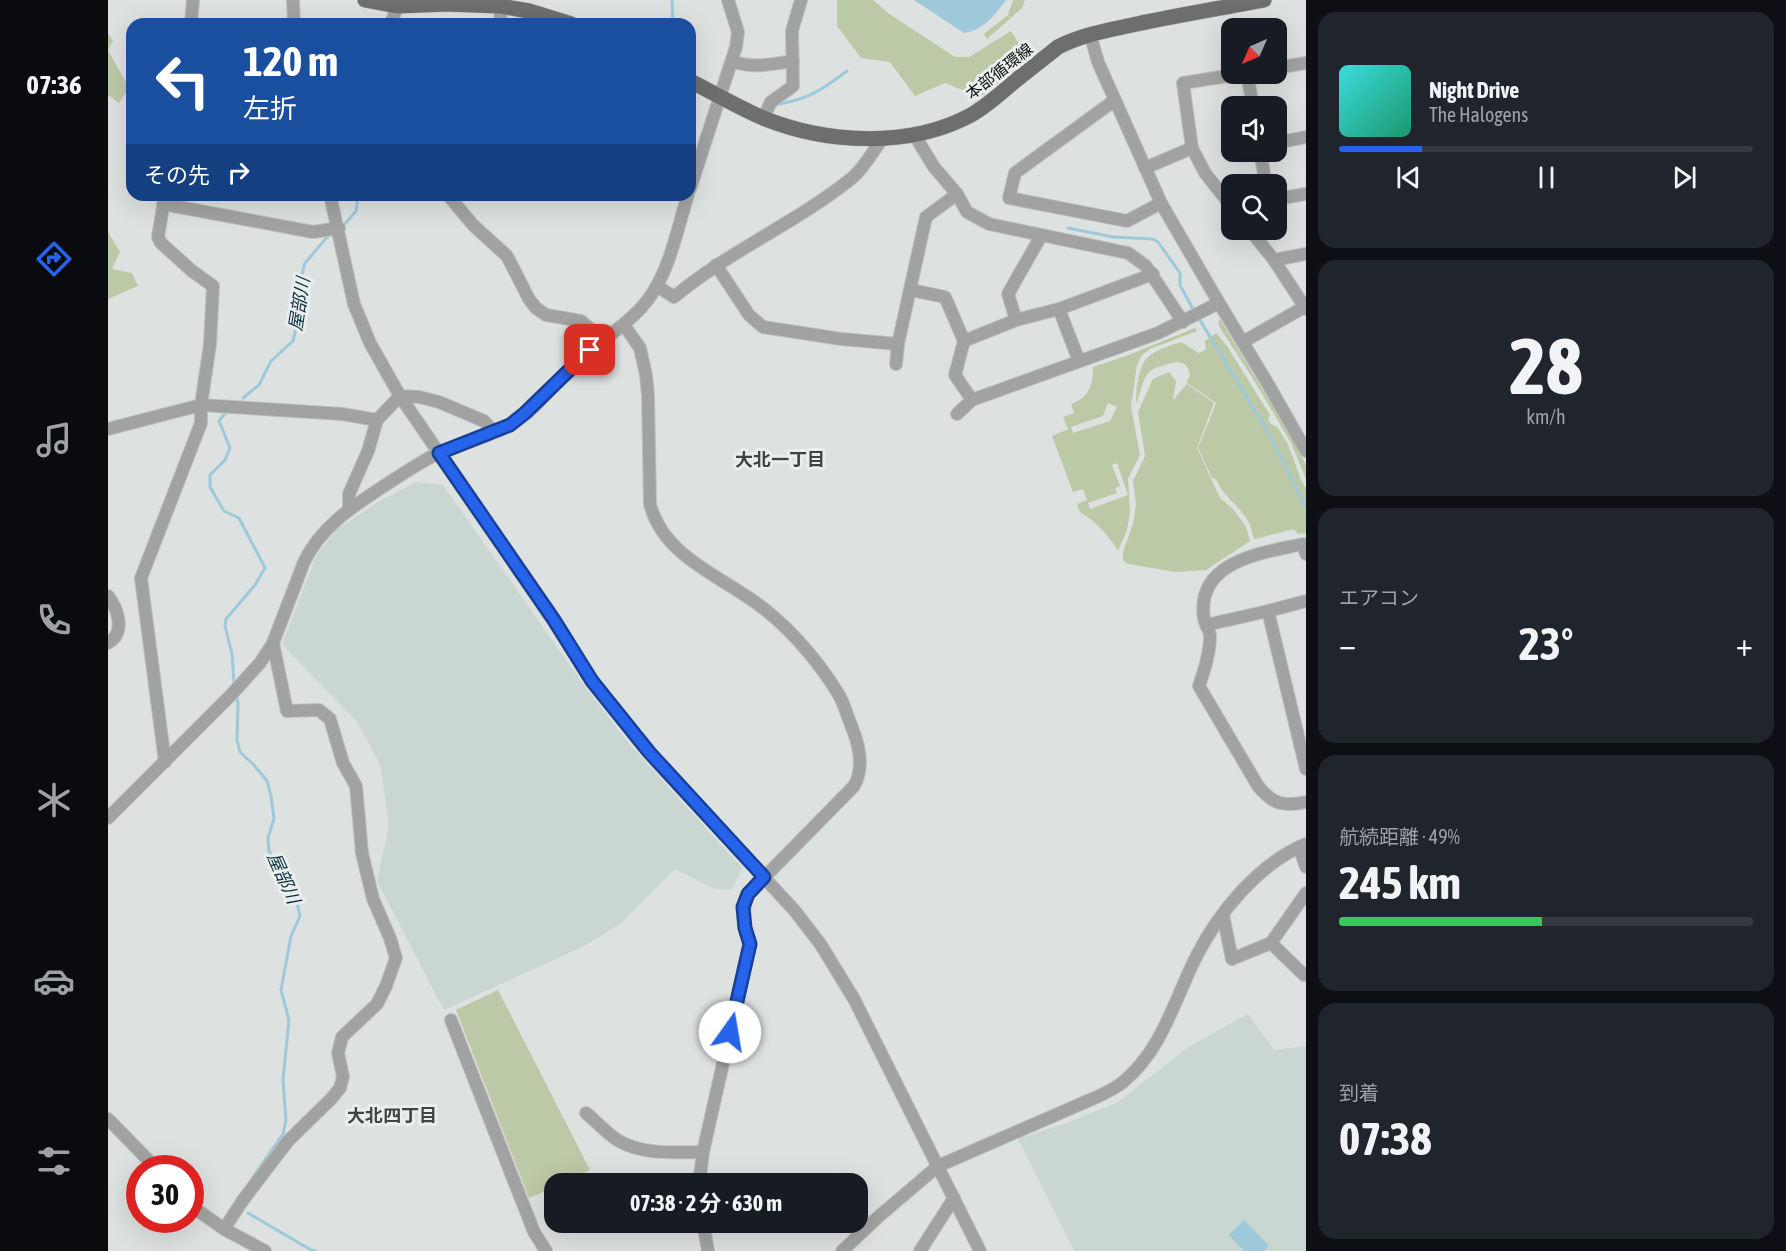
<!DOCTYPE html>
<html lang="ja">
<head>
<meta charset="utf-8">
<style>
	body { margin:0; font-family:"Asap Condensed","Noto Sans JP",sans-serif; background:#20242c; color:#f1f3f6; height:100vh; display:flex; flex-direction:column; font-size:22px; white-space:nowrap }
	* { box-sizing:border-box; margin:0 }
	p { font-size:20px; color:#9ea1a6 }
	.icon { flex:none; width:33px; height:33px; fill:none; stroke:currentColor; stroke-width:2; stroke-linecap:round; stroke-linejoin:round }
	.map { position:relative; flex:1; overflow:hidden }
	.drawer { display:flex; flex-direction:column; gap:12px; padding:12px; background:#0d0f14; width:480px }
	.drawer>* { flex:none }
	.banner { position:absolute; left:18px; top:18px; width:570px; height:183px; border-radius:18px; box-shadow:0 6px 24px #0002; background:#1a4fa0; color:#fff; overflow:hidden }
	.needle { width:39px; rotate:225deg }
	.tools { position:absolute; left:1113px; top:18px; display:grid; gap:12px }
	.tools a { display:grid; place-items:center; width:66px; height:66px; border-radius:12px; background:#171b24; box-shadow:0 6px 24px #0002; font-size:30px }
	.speed { position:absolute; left:18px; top:1155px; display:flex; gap:12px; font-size:30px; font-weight:700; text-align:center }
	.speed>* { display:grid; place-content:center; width:78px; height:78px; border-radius:50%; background:#171b24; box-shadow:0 6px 24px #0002; line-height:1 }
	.speed .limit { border:9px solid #d22; background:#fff; color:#111 }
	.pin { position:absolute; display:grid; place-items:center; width:51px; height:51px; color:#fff; margin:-26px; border-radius:12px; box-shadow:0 3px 9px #0006 }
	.me { position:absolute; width:66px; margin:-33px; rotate:13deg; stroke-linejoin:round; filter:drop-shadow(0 0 4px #0008) }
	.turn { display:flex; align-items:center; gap:21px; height:126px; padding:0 18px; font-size:27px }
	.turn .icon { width:78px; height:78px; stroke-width:2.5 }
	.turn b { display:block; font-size:42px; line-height:51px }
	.then { display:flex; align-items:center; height:57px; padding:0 18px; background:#0003; gap:12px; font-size:22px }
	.big { font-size:45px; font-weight:700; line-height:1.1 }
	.drawer .card { flex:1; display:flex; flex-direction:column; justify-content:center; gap:9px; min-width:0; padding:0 21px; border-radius:18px; background:#20242c }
	.drawer .dial { align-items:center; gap:0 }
	.dial b { font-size:78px; line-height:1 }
	.song { display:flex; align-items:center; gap:18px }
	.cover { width:72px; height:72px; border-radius:9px; background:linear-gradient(135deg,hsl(180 70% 55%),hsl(160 70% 35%)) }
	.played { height:6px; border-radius:3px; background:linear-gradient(90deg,#2563eb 20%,#363941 20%) }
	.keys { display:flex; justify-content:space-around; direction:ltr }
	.heat { display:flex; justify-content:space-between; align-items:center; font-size:33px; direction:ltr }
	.charge { height:9px; border-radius:4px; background:linear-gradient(90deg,#34c759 49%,#363941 0) }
	.trip { position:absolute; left:436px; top:1173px; width:324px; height:60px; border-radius:18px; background:#171b24; box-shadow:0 6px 24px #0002; font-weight:700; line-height:60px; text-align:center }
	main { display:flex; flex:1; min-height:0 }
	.dock { display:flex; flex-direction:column; width:108px; justify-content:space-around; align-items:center; background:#090b0e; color:#9ea1a6 }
	.dock .icon { width:42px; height:42px }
	.dock .on { color:#2563eb }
	.dock b { font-size:27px; color:#f1f3f6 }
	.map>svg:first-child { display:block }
	.built { fill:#cad6d2 }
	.green { fill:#bcc9a6; fill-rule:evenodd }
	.water { fill:#9ec9da }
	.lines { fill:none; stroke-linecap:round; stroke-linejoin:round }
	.stream { stroke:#9ec9da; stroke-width:3 }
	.minor-casing { stroke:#bcbfbe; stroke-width:14 }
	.major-casing { stroke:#bcbfbe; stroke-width:16 }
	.minor { stroke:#a1a2a1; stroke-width:12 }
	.major { stroke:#6d6f6d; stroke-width:15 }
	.route-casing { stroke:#184099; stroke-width:15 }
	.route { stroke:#2563eb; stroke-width:10 }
	.labels { text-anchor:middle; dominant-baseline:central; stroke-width:6; stroke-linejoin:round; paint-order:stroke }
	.street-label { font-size:16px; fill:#0c0d0d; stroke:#eaeeed }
	.water-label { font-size:18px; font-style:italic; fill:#0e3442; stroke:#eaeeed }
	.neighbourhood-label { font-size:18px; font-weight:bold; fill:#414342; stroke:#eaeeed }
</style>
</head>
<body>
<main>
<nav class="dock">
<b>07:36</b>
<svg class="icon on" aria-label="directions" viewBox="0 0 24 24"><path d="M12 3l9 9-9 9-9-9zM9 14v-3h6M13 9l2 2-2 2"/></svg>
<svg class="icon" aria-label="music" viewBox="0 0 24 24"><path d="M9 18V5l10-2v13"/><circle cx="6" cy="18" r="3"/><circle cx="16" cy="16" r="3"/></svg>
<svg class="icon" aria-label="phone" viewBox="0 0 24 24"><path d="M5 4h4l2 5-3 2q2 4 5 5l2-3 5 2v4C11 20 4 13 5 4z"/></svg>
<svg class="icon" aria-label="climate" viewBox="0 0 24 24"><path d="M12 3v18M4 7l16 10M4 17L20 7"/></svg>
<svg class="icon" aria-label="car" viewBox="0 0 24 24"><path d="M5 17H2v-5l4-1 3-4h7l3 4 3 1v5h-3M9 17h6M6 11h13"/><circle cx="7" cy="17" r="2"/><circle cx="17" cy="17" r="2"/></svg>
<svg class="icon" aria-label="filters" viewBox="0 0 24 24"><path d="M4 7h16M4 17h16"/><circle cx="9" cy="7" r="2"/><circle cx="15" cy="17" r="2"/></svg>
</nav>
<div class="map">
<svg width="1198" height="1251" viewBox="0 0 1198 1251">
	<rect width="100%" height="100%" fill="#dde1e0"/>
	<!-- built -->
	<g class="built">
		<polygon points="308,482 335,485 472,680 522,745 634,868 624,890 606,889 567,869 511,925 474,947 336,1010 269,881 281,825 272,764 249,722 174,644 208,556 228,530 270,502"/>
		<polygon points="1140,1014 1166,1050 1198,1046 1198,1251 966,1251 910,1139 961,1122 1010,1102 1082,1046"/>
	</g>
	<!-- green -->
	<g class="green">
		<polygon points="729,0 765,0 780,13 847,57 861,57 903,31 920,58 872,97 837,83 807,96 782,62 753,58 729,26"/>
		<polygon points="905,0 917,0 914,8 879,39 876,34 900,15"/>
		<polygon points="0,33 5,41 0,50 21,88 11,103 0,95"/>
		<polygon points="0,232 12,252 4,269 24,273 30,286 0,299"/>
		<polygon points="1112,319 1183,436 1198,465 1198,479 1183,443 1144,377 1112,328 1110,322"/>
		<path d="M1087 328 1089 331 1042 349 1034 355 1029 365 1023 406 1032 455 1020 478 1022 512 1019 530 1010 551C1000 534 988 522 972 512L969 504 979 500 975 489 965 492 944 436 963 428 960 429 955 417 966 413 963 404C981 398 985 385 985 367L1018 356ZM1000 403 1009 407 1002 421 965 433 963 427 995 416ZM1009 463 1020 495 982 509 980 503 1009 493 1007 488 1012 486 1004 465Z"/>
		<path d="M1108 333 1119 346 1162 415 1160 419 1163 424 1169 427 1180 444 1193 480 1198 488V533L1190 534 1186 529 1146 539C1144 533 1143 526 1140 521 1130 504 1117 499 1108 479L1104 478 1090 448 1108 403 1078 382 1082 376C1080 358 1067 361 1054 366 1050 367 1044 369 1041 372 1034 380 1032 395 1028 404 1028 392 1030 367 1039 358 1046 350 1062 346 1073 342L1091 353 1098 349 1097 341Z"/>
		<polygon points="1061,372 1068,381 1065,400 1079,384 1106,403 1089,448 1112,498 1126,510 1138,527 1142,541 1098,570 1068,572 1020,564 1015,560 1015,552 1025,524 1028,504 1025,481 1037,456 1030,412 1045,379"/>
		<polygon points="390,990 482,1170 455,1183 447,1184 447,1187 421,1198 348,1010"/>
	</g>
	<!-- water -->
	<g class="water">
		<path d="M806 0H898C887 15 875 30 856 33Z"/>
		<polygon points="1136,1220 1161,1246 1156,1251 1136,1251 1121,1235"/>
	</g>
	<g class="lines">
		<!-- stream -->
		<g class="stream">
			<polyline points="564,0 565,24"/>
			<path d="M671 104C701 99 715 89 739 71"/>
			<polyline points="237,224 248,211 250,195"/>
			<polyline points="960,228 1005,237 1045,239 1050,242 1072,273 1072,285 1086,311"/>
			<polyline points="1090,317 1160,432 1198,507"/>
			<polyline points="135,398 151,385 163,361 185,341 188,328 187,300 197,263 221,235"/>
			<polyline points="118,412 111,421 122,448 117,460 102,475 102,487 116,511 131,518 157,568 147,585 118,619 117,626 124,654 126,684"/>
			<polyline points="128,694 130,704 129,740 132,752 146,765 159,781 163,796 166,819 160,838 161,851 189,903 192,916 183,936 173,990 181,1020 175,1080 178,1120 175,1134 143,1180"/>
			<polyline points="140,1213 203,1250 208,1251"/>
		</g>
		<defs>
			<g id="minor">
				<polyline points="185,0 186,24"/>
				<polyline points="392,6 393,24"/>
				<polyline points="83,24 85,0"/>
				<polyline points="283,24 289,6"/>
				<polyline points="982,34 990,62 1053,203 1111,303 1160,384 1198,451"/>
				<path d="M624 61C644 69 664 64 685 61"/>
				<polyline points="1168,68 1198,63"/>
				<polyline points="1139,74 1145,106"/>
				<polyline points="1007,100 907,173 901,198 1019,221 1053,203"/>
				<polyline points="655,118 663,102 685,86 684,31 693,0"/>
				<polyline points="807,136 826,167 849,194 859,212 881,224 1020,253 1038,266 1075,322"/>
				<polyline points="1168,143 1198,137"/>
				<polyline points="1152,152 1158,184"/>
				<polyline points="1037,168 1084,148"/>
				<polyline points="582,189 628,47 630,32 620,0"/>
				<polyline points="57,195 50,237 53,243 84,271 105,286 102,344 93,405 93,423 33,578 57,762"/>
				<polyline points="222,195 246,304 262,343 292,396 445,620 484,681 541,752 687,911 713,945 746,999 872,1251"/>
				<polyline points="340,195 365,225 399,256 421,299 428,308 438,315 473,321 494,339"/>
				<polyline points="1168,199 1198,194"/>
				<polyline points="55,204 205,232 231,228"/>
				<polyline points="1124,207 1097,173 1084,148 1075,83 1132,74"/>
				<polyline points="1142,230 1166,260 1198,309"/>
				<polyline points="1166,260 1198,254"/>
				<polyline points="608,265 641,315 655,327 733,339 790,344"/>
				<path d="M549 286 566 297C621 251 688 223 744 178 756 168 765 151 775 138"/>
				<polyline points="803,290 837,297 856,341 847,375 864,400"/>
				<polyline points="951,309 971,361"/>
				<polyline points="908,320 900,294 933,236"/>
				<path d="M516 325 532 348 538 375 540 395 542 504C556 560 620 578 660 612 687 634 713 665 731 695 736 704 739 715 743 725 751 744 757 767 746 786L640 894C633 913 636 925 642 944L595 1152 591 1184"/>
				<polyline points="856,341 908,320 951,309 1045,274"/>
				<polyline points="1135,342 1198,306"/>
				<polyline points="788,364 790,344 818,217 849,194"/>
				<polyline points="849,414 864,400 1050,333 1111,303"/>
				<polyline points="0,429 93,405 234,414 269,420"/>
				<polyline points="241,509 241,494 260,451 269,420 292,396 311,397 331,402 376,421 386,432"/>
				<path d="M1198 554 1195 544C1154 553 1087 561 1096 619 1097 625 1102 630 1102 636 1102 653 1096 671 1091 686L1150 786C1165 804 1174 807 1198 802"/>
				<path d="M0 596C10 609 18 633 0 643"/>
				<polyline points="1160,611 1198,769"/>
				<polyline points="1098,625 1160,611 1198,601"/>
				<path d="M0 818 123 695 152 663 165 643 196 562C214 524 249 504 282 482 298 472 315 460 333 452 355 443 379 437 401 425 427 411 446 384 467 363 488 343 514 329 533 308 561 278 568 232 580 195"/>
				<polyline points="1191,847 1198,867"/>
				<polyline points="1115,915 1124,959 1163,943 1198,893"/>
				<polyline points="1163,943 1196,975 1198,974"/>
				<polyline points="343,1020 426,1232 438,1251"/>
				<path d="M478 1113C489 1122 499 1134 511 1141 535 1155 567 1152 595 1152"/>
				<polyline points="0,1119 48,1168"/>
				<polyline points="82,1205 116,1229 157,1251"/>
				<polyline points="595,1222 600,1251"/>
				<polyline points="116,1229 135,1200 180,1141 223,1099 232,1088 235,1077 230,1053 234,1037 269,1004 278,986 288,958 282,938 265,899 254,853 248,786 235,763 222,719 211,710 179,711 165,643"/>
				<path d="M734 1251 769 1218 830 1166 991 1096C999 1092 1008 1088 1015 1082 1054 1050 1066 1001 1088 957 1111 912 1150 864 1198 844"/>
				<polyline points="812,1251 846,1198"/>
			</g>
			<g id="major">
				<polyline points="257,0 289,6 339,4 392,6 421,11 463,24"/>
				<path d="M582 81C606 93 630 107 655 118 719 144 802 148 863 115 879 106 893 93 907 81 921 70 935 59 950 47 975 34 1002 30 1029 24 1071 15 1114 8 1156 0"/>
			</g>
		</defs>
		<!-- minor casing -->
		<use href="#minor" class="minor-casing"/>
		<!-- major casing -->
		<use href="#major" class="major-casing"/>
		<!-- minor -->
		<use href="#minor" class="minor"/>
		<!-- major -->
		<use href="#major" class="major"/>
	</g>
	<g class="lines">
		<defs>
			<polyline id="route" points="482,350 417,413 402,425 331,453 446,620 484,681 541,752 656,877 640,894 635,907 637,928 642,944 622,1032"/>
		</defs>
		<!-- route casing -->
		<use href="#route" class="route-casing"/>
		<!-- route -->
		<use href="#route" class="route"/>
	</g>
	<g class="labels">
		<!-- street labels -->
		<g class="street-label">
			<text transform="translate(891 71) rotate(-38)">本部循環線</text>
		</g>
		<!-- water labels -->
		<g class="water-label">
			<text transform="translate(191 304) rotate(-81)">屋部川</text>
			<text transform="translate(176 878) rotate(66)">屋部川</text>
		</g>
		<!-- neighbourhood labels -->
		<g class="neighbourhood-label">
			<text x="672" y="459">大北一丁目</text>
			<text x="284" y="1115">大北四丁目</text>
		</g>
	</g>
</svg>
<div class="tools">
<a><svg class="needle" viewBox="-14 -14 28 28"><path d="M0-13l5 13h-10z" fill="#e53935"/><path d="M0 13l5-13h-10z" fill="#9ea1a6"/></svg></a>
<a><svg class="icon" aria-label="sound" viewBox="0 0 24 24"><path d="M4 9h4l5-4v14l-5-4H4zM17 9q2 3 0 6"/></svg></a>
<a><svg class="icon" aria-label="search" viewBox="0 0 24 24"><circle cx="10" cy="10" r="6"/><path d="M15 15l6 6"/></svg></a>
</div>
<div class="speed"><div class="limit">30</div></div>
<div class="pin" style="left:482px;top:350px;background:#d93025"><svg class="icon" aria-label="arrive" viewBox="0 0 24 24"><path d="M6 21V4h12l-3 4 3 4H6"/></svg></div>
<svg class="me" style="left:622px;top:1032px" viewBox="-20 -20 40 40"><circle r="19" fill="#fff"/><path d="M0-13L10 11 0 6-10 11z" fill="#2563eb"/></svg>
<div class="trip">07:38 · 2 分 · 630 m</div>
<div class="banner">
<div class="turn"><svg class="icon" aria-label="left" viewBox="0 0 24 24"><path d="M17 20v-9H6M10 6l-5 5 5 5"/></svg><div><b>120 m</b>左折</div></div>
<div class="then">その先<svg class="icon" aria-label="right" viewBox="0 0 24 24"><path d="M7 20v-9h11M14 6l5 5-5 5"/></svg></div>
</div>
</div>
<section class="drawer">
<div class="card">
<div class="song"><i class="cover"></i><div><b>Night Drive</b><p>The Halogens</p></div></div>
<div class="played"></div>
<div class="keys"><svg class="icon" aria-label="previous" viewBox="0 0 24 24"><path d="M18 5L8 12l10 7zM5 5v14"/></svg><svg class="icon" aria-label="pause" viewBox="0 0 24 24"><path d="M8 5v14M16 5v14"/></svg><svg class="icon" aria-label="next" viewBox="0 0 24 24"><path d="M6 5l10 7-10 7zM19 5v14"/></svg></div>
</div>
<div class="card dial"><b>28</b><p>km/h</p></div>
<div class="card"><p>エアコン</p>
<div class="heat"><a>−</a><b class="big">23°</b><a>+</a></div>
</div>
<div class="card"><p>航続距離 · 49%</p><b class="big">245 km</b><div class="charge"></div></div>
<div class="card"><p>到着</p><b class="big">07:38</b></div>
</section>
</main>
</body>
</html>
